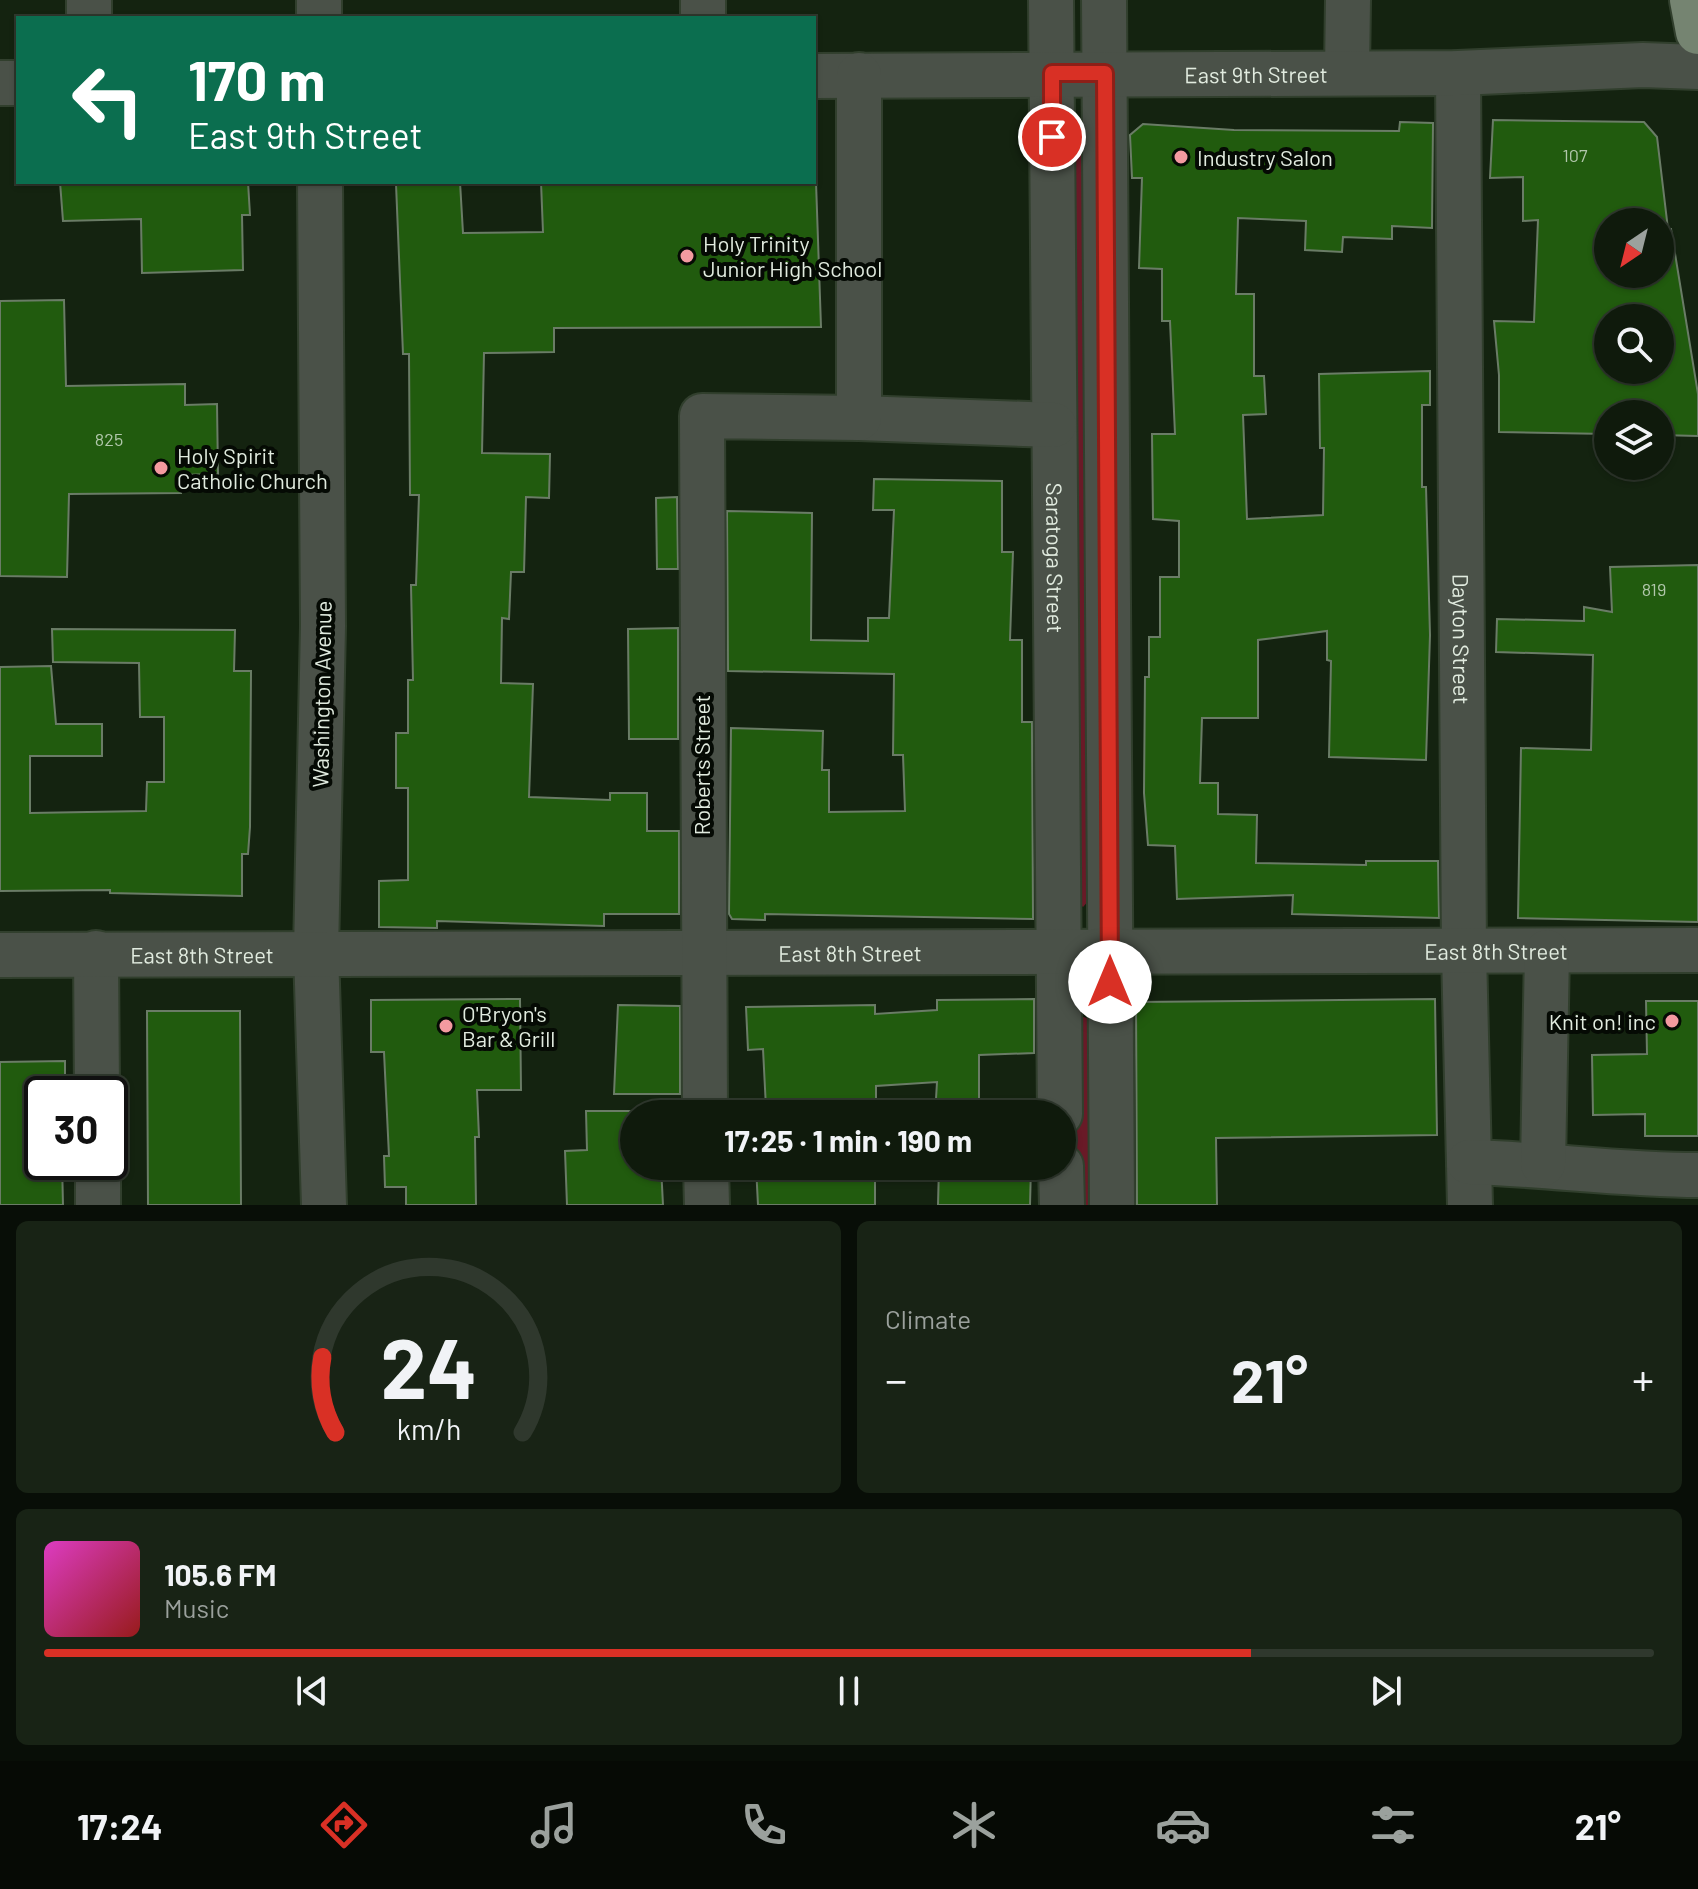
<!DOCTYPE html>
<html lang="en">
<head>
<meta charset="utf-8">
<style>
	body { margin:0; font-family:Barlow,sans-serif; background:#182315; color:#f1f3f6; height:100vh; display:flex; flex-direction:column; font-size:30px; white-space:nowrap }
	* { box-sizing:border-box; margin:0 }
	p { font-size:26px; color:#9ba19d }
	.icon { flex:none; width:44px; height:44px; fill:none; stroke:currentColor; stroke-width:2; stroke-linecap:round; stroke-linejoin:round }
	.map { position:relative; height:1205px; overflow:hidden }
	.drawer { display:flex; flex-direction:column; gap:16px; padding:16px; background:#080e07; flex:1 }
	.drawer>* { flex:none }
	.banner { position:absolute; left:16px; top:16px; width:800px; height:168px; border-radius:0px; box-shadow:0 2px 6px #0004,0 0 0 2px #2f382d; background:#0b6e4f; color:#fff; overflow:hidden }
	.needle { width:52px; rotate:215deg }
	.controls { position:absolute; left:1594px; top:208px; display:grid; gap:16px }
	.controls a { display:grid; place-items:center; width:80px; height:80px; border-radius:50%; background:#0f1a0c; box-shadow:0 2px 6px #0004,0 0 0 2px #2f382d; font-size:40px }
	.speed { position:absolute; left:24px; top:1076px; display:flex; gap:16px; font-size:40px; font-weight:700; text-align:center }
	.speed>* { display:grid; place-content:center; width:104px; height:104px; border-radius:50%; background:#0f1a0c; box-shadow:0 2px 6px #0004,0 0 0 2px #2f382d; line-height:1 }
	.speed .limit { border:4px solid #111; border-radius:12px; background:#fff; color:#111 }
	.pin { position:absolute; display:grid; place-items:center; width:68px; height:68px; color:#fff; margin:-34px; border:4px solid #fff; border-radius:50%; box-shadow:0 2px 8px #0007 }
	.me { position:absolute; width:88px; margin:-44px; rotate:0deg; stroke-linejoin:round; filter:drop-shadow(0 0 6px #0008) }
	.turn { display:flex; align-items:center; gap:28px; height:168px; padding:0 40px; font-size:36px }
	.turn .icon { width:104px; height:104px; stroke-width:2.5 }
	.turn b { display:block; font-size:56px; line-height:68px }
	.big { font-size:60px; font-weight:700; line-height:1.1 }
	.drawer .card { flex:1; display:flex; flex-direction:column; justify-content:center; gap:12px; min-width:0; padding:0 28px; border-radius:12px; background:#182315 }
	.drawer .dial { align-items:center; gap:0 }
	.dial svg { height:208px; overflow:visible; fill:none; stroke:#2f382d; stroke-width:7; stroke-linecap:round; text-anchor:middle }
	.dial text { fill:#f1f3f6; stroke:none }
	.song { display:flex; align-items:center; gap:24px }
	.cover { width:96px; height:96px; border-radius:12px; background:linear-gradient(135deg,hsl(310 70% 55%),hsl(0 70% 35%)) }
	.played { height:8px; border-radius:4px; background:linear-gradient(90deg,#d93025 75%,#2f382d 75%) }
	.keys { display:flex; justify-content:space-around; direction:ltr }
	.heat { display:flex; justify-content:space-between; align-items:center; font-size:44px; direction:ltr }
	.drawer .tiles { flex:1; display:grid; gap:16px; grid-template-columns:1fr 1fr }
	.card:last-child { grid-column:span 2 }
	.trip { position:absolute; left:620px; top:1100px; width:456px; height:80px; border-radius:40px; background:#0f1a0c; box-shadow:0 2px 6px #0004,0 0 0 2px #2f382d; font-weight:700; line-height:80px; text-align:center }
	.tab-bar { display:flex; height:128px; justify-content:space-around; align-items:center; background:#060a05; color:#9ba19d }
	.tab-bar .icon { width:56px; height:56px }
	.tab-bar .on { color:#d93025 }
	.tab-bar b { font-size:36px; color:#f1f3f6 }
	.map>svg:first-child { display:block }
	.green { fill:#691a27 }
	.building { fill:#215b0e; stroke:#6a7c66; stroke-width:2; fill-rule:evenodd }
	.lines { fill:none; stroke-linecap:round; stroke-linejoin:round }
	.minor-casing { stroke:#313f2d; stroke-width:48 }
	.major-casing { stroke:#313f2d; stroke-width:48 }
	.minor { stroke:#4a5148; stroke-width:44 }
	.major { stroke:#758471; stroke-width:44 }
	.route-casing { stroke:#8d1f18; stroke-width:20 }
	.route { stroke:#d93025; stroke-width:14 }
	.poi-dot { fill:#f49aa0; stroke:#050a04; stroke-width:3 }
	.labels { text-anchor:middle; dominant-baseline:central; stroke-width:8; stroke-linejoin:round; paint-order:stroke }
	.number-label { font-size:18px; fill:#b1c7ab }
	.street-label { font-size:22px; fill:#e1ebdf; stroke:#050a04 }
	.poi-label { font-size:22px; fill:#e1ebdf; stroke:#050a04; text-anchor:start }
</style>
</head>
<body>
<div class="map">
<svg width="1698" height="1205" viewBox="0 0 1698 1205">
	<rect width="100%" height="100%" fill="#142310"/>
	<!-- green -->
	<g class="green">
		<polygon points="1074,136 1086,146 1090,899 1083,907 1079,903"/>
		<polygon points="1081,1016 1089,1019 1093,1029 1096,1205 1074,1205 1073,1040"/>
	</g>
	<!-- building -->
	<g class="building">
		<path d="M1493 120 1644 122 1657 137 1668 229H1671L1698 394V436L1660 435V414H1608V434L1499 432V375L1494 321 1534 322 1538 220 1523 221V177L1490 178ZM1608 222H1660V274H1608ZM1608 318H1660V370H1608Z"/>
		<polygon points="1400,122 1433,123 1432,228 1392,226 1392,239 1343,237 1342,252 1305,250 1306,221 1238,218 1236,294 1254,294 1254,376 1264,376 1266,414 1243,415 1247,519 1323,515 1324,448 1320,448 1319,374 1430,371 1430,405 1422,405 1422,487 1426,487 1430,635 1426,760 1329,757 1331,661 1327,660 1327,631 1258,640 1258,718 1202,718 1200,783 1218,783 1218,814 1257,815 1256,863 1366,865 1366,861 1438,861 1439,918 1292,914 1293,895 1177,899 1175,846 1148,845 1144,793 1145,677 1149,677 1149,637 1160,637 1160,577 1179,577 1179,521 1153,519 1152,434 1175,434 1170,321 1162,321 1162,269 1139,268 1142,178 1132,178 1130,135 1143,124 1234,130 1399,131"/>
		<polygon points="60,182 248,182 250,215 242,215 243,270 142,273 141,219 63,221"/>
		<polygon points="460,182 463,233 543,232 541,182 816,182 821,327 554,328 554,352 484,353 482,453 550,454 549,498 526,497 524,572 511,572 509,619 502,618 501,683 533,684 529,797 610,800 610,793 647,793 647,831 679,831 679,914 604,914 604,926 437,921 437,928 379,927 379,881 408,880 408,788 396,788 396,733 408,733 408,680 413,680 411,585 416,585 419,495 410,495 409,354 403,354 396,184"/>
		<polygon points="64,300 66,386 185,384 185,405 217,404 218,474 180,475 181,493 69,494 67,577 0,576 0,301"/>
		<polygon points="874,479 1002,481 1002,552 1013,552 1010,640 1022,640 1022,722 1032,722 1033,919 765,914 765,920 732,919 729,914 731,728 823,731 822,770 829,770 829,812 905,811 903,755 893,755 894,674 728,671 727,511 812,513 811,640 868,641 868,618 889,618 894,510 873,510"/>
		<polygon points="677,497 678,569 657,569 656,498"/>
		<polygon points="1698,565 1698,922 1518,918 1521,748 1591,750 1593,655 1496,652 1497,619 1584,621 1584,607 1612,612 1610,567"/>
		<polygon points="678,628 678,739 629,739 628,629"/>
		<polygon points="52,629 235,630 234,671 251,671 250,827 248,854 242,854 242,896 110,893 110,890 0,891 0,667 51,666 56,724 102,724 102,756 30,756 30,813 146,811 147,782 164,782 164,717 140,717 139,663 53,662"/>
		<polygon points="520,999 521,1090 477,1090 479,1137 475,1137 476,1205 406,1205 406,1187 385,1187 384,1156 389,1156 384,1052 371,1052 371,1000"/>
		<polygon points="1034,999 1034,1053 979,1055 979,1099 936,1099 937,1082 876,1086 876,1101 860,1101 860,1114 755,1114 755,1108 766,1108 763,1049 748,1050 746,1007 875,1005 875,1014 937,1010 937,1000"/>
		<polygon points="1435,999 1437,1135 1216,1138 1217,1205 1137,1205 1136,1002"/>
		<polygon points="1646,1001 1698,1001 1698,1136 1645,1136 1645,1114 1593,1115 1592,1055 1647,1054"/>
		<polygon points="618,1005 680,1006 680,1094 614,1094"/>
		<polygon points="147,1011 240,1011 241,1205 148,1205"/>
		<polygon points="65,1061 65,1091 42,1092 42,1162 62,1162 63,1205 0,1205 0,1062"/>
		<polygon points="586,1111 634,1111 634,1166 661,1166 663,1205 567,1205 565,1151 587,1150"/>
		<polygon points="756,1166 875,1166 875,1205 758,1205"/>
		<polygon points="939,1166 1031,1166 1030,1205 938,1205"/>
	</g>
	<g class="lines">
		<defs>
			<g id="minor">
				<polyline points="89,0 89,18"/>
				<polyline points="319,0 319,18"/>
				<polyline points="703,0 703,18"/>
				<path id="s1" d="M1051 0 1060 1114"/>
				<polyline points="1104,0 1112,1205"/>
				<polyline points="1347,71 1348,0"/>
				<path id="s2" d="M1458 73 1464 952 1470 1205"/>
				<path id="s3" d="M814 76 1458 73 1643 65 1698 67"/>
				<polyline points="0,83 18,83"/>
				<polyline points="320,182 323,626 316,952 324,1205"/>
				<polyline points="859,418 1054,425"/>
				<polyline points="96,953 97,1094"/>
				<path id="s4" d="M0 955 1698 950"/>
				<polyline points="705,1114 702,416 859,418 859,75"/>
				<polyline points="98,1162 98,1205"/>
				<path d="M1469 1162C1545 1164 1621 1175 1698 1175"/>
				<polyline points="1543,1164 1547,952"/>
				<polyline points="706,1166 707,1205"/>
				<polyline points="1061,1166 1062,1205"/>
			</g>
			<polyline id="major" points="1692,0 1698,32"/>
		</defs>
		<!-- minor casing -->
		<use href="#minor" class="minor-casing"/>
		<!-- major casing -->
		<use href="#major" class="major-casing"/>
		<!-- minor -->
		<use href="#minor" class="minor"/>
		<!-- major -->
		<use href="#major" class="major"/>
	</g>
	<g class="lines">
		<defs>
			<polyline id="route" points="1052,137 1052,73 1105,73 1110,982"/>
		</defs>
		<!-- route casing -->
		<use href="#route" class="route-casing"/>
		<!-- route -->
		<use href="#route" class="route"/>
	</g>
	<!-- markers -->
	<g class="poi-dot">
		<circle cx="1181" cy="157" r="8"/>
		<circle cx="687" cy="256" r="8"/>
		<circle cx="161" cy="468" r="8"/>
		<circle cx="1672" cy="1021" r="8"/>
		<circle cx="446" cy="1026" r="8"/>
	</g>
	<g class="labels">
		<!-- number labels -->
		<g class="number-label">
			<text x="1575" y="155">107</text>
			<text x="109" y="439">825</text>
			<text x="1654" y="589">819</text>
		</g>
		<!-- street labels -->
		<g class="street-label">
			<text stroke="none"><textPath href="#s3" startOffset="442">East 9th Street</textPath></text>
			<text stroke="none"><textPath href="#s1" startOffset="558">Saratoga Street</textPath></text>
			<text stroke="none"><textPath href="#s2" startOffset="566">Dayton Street</textPath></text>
			<text transform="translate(321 694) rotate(-89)">Washington Avenue</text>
			<text transform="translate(701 765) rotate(-90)">Roberts Street</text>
			<text stroke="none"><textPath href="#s4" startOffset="850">East 8th Street</textPath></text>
			<text stroke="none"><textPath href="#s4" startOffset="1496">East 8th Street</textPath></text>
			<text stroke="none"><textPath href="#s4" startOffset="202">East 8th Street</textPath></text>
		</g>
		<!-- poi labels -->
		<g class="poi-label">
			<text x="1197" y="157">Industry Salon</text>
			<text x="703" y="243">Holy Trinity<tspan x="703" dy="25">Junior High School</tspan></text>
			<text x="177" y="455">Holy Spirit<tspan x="177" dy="25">Catholic Church</tspan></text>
			<text x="462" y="1013">O'Bryon's<tspan x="462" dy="25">Bar &amp; Grill</tspan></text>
			<text x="1656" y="1021" text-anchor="end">Knit on! inc</text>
		</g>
	</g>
</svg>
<div class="controls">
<a><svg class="needle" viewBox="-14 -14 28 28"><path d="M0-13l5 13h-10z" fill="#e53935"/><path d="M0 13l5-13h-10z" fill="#9ba19d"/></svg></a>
<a><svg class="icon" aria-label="search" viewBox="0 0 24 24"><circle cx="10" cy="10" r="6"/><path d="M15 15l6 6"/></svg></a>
<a><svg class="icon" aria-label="layers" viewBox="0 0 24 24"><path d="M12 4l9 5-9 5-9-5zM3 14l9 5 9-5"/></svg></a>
</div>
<div class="speed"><div class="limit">30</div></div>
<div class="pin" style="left:1052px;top:137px;background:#d93025"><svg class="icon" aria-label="arrive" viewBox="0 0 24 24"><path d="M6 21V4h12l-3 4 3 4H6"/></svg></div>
<svg class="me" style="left:1110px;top:982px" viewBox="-20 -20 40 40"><circle r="19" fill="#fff"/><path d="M0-13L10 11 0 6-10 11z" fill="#d93025"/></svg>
<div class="trip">17:25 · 1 min · 190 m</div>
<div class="banner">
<div class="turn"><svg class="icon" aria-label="left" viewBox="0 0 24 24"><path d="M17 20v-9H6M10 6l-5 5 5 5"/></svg><div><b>170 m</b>East 9th Street</div></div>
</div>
</div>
<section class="drawer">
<div class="tiles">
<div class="card dial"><svg viewBox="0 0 100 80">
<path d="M14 69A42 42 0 1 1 86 69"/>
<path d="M14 69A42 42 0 0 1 9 40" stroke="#d93025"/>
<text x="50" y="56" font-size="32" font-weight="700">24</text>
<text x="50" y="72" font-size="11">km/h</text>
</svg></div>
<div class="card"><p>Climate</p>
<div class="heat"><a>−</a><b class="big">21°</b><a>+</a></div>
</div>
<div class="card">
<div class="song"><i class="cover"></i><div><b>105.6 FM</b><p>Music</p></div></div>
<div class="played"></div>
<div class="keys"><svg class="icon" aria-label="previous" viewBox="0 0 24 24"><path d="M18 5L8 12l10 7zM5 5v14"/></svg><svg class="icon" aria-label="pause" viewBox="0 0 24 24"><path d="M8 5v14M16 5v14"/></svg><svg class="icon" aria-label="next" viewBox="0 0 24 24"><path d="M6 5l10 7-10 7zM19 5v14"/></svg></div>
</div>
</div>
</section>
<nav class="tab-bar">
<b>17:24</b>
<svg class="icon on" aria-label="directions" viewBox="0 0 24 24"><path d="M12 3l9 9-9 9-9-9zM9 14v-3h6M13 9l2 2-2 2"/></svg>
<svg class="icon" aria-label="music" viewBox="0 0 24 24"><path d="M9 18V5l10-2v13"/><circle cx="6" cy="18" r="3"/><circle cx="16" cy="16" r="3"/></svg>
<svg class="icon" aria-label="phone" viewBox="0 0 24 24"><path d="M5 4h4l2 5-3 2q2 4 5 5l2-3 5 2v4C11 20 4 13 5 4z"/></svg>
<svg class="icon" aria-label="climate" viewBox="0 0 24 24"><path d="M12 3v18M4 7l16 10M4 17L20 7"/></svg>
<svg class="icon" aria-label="car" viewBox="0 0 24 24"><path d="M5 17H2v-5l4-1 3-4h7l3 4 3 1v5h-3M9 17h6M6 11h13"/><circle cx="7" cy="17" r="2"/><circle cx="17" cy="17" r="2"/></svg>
<svg class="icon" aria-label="filters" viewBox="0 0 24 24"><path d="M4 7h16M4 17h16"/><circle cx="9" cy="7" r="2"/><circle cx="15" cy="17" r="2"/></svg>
<b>21°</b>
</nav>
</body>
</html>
